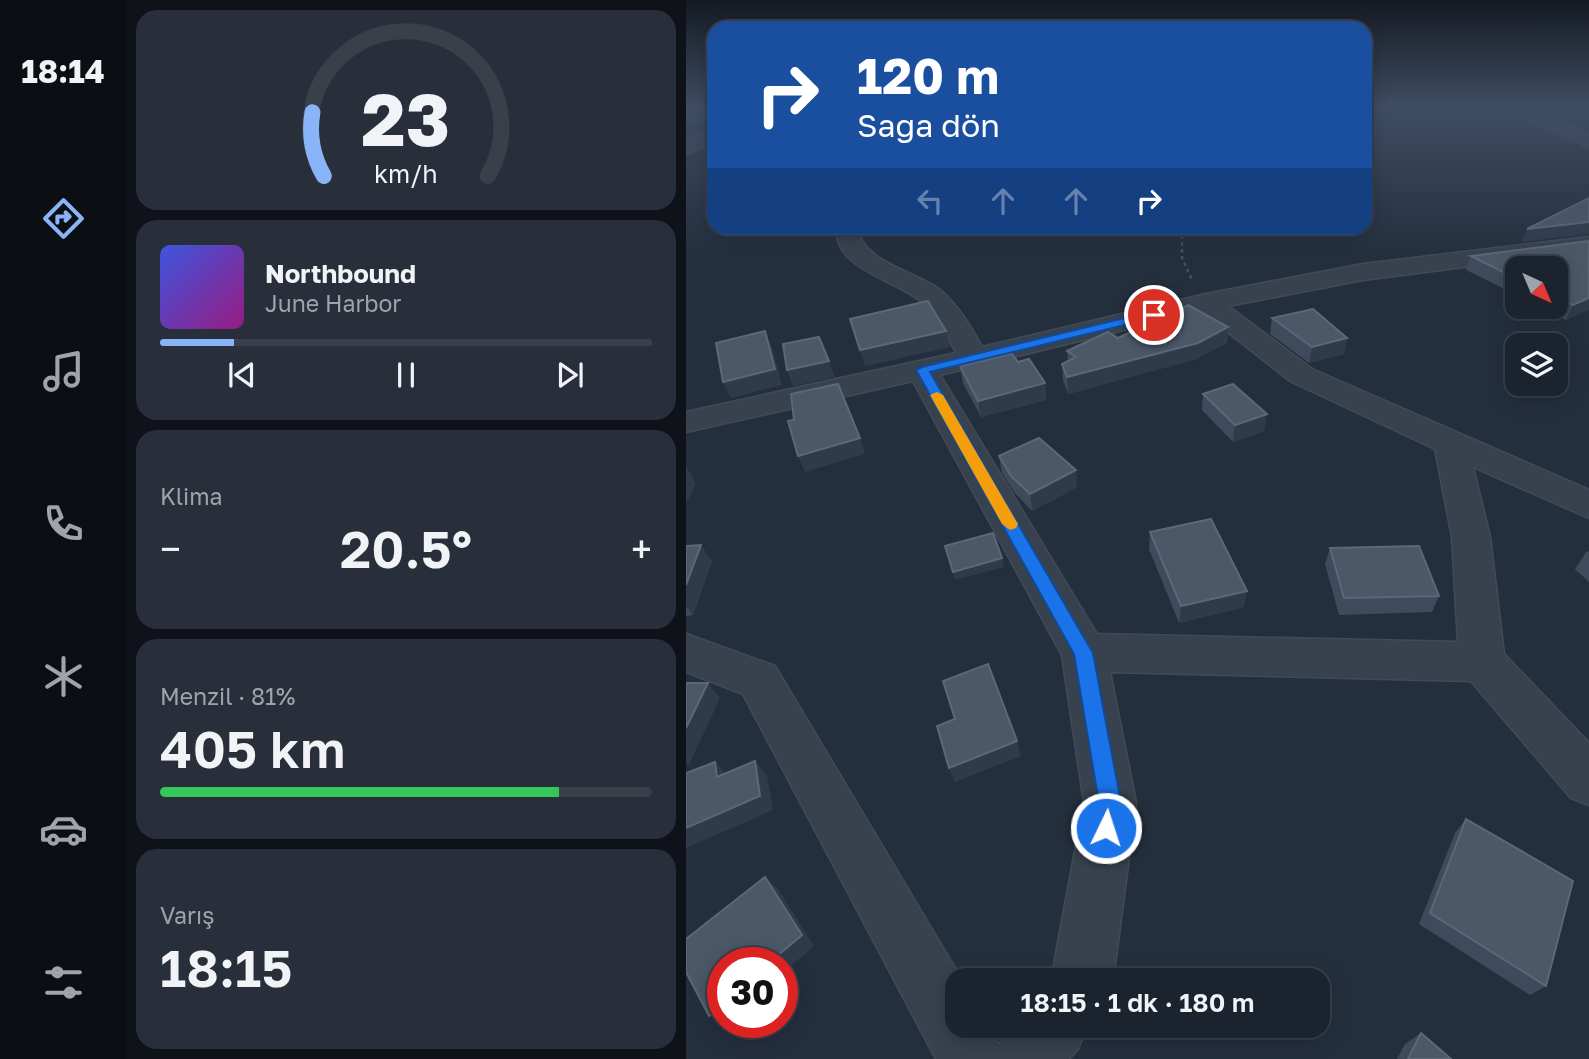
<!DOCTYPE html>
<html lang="tr">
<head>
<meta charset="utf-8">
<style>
	body { margin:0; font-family:"Golos Text",sans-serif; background:#282f3a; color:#f1f3f6; height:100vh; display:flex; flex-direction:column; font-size:26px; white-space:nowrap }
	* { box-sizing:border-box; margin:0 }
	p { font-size:23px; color:#a0a4aa }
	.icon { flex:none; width:38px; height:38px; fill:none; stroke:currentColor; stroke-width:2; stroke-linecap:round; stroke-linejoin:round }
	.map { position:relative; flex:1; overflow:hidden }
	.details { display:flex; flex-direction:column; gap:10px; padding:10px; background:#0f1319; width:560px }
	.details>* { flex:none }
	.guide { position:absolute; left:21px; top:21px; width:665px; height:214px; border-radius:21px; box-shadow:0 4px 18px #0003,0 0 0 2px #39404a; background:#1a4fa0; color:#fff; overflow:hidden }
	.needle { width:46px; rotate:136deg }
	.tools { position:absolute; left:819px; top:256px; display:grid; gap:14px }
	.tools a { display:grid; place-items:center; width:63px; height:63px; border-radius:14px; background:#1b232e; box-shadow:0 4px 18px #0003,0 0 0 2px #39404a; font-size:35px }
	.speed { position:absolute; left:21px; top:947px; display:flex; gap:14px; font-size:35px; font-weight:700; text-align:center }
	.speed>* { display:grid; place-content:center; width:91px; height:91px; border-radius:50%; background:#1b232e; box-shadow:0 4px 18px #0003,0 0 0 2px #39404a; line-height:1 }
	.speed .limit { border:10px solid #d22; background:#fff; color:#111 }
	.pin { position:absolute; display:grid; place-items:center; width:60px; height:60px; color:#fff; margin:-30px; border:4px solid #fff; border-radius:50%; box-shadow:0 2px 7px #0007 }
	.me { position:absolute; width:77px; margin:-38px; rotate:4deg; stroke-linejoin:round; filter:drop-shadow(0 0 5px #0008) }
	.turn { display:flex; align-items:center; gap:24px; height:147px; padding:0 35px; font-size:32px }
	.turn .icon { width:91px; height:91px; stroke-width:2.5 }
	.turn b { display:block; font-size:49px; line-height:60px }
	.lanes { display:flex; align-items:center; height:66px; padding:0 35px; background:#0003; justify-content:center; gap:35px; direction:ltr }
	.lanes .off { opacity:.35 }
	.big { font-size:52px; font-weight:600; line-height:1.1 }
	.details .card { flex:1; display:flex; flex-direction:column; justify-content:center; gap:10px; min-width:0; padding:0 24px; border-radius:21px; background:#282f3a }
	.details .dial { align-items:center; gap:0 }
	.dial svg { height:182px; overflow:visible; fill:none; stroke:#39404a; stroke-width:7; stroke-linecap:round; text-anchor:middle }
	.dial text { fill:#f1f3f6; stroke:none }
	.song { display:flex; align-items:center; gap:21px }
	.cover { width:84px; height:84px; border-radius:10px; background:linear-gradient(135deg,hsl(230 70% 55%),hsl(310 70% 35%)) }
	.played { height:7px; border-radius:4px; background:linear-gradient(90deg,#8ab4f8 15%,#39404a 15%) }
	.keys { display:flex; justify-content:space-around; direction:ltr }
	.heat { display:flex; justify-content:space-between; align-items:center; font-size:38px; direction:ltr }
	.charge { height:10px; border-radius:5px; background:linear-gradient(90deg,#34c759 81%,#39404a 0) }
	.trip { position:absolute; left:259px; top:968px; width:385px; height:70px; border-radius:21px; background:#1b232e; box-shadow:0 4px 18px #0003,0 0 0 2px #39404a; font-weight:600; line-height:70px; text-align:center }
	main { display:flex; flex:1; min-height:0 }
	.menu { display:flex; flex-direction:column; width:126px; justify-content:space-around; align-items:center; background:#0b0e12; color:#a0a4aa }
	.menu .icon { width:49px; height:49px }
	.menu .active { color:#8ab4f8 }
	.menu b { font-size:32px; color:#f1f3f6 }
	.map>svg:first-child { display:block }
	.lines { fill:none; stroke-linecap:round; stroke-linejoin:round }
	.minor-casing { stroke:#414a57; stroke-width:3 }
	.path { stroke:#3f5557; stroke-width:2.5; stroke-dasharray:3.5 3.5; stroke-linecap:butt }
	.minor { fill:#38414e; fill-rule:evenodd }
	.wall { fill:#3f4b5c }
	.shaded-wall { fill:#2f3b4b }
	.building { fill:#4b5868; stroke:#5c6777; stroke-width:2 }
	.route { fill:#1a73e8; stroke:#114b97; stroke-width:2 }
	.slow { fill:#f59e0b }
</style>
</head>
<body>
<main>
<nav class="menu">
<b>18:14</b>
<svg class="icon active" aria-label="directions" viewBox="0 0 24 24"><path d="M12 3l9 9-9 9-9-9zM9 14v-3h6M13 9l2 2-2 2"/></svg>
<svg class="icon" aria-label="music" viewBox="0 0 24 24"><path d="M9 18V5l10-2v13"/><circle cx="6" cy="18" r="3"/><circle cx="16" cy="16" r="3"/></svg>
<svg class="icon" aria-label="phone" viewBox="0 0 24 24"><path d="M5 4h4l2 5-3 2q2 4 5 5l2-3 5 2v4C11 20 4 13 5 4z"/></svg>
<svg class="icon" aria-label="climate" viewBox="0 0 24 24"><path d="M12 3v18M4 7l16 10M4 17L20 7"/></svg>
<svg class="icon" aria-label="car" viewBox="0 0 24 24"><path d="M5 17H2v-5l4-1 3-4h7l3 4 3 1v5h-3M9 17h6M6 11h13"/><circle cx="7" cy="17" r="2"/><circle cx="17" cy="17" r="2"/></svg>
<svg class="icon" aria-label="filters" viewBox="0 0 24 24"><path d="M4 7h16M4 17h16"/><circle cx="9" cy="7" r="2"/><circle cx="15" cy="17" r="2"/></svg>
</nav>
<section class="details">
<div class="card dial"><svg viewBox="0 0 100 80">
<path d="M14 69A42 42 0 1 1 86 69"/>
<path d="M14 69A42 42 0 0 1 9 41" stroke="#8ab4f8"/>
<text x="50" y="56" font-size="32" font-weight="700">23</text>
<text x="50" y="72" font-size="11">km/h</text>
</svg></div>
<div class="card">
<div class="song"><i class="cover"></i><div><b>Northbound</b><p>June Harbor</p></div></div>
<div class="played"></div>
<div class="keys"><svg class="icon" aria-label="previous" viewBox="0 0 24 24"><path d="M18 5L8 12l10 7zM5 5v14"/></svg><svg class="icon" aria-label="pause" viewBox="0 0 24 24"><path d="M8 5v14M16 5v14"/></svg><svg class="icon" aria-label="next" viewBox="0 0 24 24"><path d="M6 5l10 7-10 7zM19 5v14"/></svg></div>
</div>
<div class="card"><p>Klima</p>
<div class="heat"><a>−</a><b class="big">20.5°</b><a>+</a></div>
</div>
<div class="card"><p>Menzil · 81%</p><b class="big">405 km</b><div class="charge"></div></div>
<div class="card"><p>Varış</p><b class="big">18:15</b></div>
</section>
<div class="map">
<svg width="903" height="1059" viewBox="0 0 903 1059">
	<rect width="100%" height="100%" fill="#242f3e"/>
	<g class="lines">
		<defs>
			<g id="minor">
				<polygon points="0,108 28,115 28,125 0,118"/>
				<polygon points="821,108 843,108 903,134 903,147 823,112"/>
				<polygon points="28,128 28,141 0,155 0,141"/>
				<path d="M150 228H172C176 263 230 271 254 290 272 305 285 327 296 347L520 294 677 264 903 237V251L677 280 542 306 626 369 903 490V518L787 467 804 537 818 654 903 743V805L885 798 785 681 424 672 450 803 427 980H365L398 803 376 655 227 381 0 432V412L270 353C261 335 252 316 237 303 211 280 149 270 150 228ZM515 311 604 381 749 449 766 537 772 642 411 634 254 375Z"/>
				<polygon points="0,634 89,666 276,980 271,980 271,1026 303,1026 313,1045 326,1026 401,1026 392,1049 383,1059 250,1059 57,694 0,672"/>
			</g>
		</defs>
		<!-- minor casing -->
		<use href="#minor" class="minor-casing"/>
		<!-- path -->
		<polyline class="path" points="496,228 496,258 506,280"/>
		<!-- minor -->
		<use href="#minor" class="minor"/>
	</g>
	<!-- wall -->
	<g class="wall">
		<polygon points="28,149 28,162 25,159 21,150"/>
		<polygon points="903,241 903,309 880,320 853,306 870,306 870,268 831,268 831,295 780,270 785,256"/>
		<polygon points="586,318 661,338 658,354 623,363 584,334"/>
		<polygon points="542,327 541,343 510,359 382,394 377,380 376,364 382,361 381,351 432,338"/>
		<polygon points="332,362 359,383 360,400 295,417 277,383 274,366"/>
		<polygon points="517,394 578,431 547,442 516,410"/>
		<polygon points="313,456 391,487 346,511 328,492 316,473"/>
		<polygon points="464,532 558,607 493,623 463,549"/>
		<polygon points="0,546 26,561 7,615 0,616"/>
		<polygon points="644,548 753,596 746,612 653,615 639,564"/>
		<polygon points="903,551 903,582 889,569 900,552"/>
		<polygon points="780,819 860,986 844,995 733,924 769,833"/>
		<polygon points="735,1033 765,1059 711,1059 719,1044"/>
	</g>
	<!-- shaded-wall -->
	<g class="shaded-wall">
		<polygon points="903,222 903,234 836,242 841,229"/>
		<polygon points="903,298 903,309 880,320 887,305"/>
		<polygon points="542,327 541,343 510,359 382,394 381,377"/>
		<polygon points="79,331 86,347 96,385 45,398 37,382"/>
		<polygon points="260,331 264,347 179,366 174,350"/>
		<polygon points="661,338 658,354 623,363 626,347"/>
		<polygon points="143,361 149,377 107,386 101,370"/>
		<polygon points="359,383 360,400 295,417 292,401"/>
		<polygon points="581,414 578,431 547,442 549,425"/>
		<polygon points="174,438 179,454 119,472 112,456"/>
		<polygon points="0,466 10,483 0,504"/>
		<polygon points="390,470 391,487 346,511 344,494"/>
		<polygon points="15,545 26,561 7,615 0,606 0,585"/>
		<polygon points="316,558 318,567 269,580 267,572"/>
		<polygon points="561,591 558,607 493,623 495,606"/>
		<polygon points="22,683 34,698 3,765 0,762 0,728"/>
		<polygon points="331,741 335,756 269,782 263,768"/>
		<polygon points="69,761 81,776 87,810 0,848 0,828"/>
		<polygon points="29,762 42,776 31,777"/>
		<polygon points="79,877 92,889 128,946 96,974 96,962 84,962"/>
		<polygon points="37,1004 37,1022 42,1022 40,1024 23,1016"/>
	</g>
	<!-- building -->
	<g class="building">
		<polygon points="28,149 28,155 21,150"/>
		<polygon points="903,198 903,222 841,229"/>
		<polygon points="903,241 903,298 887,305 870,297 870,268 831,268 831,279 785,256"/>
		<polygon points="242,301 260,331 174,350 164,319"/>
		<polygon points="502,305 542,327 512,343 381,377 376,364 390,357 381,351 422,332 432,338"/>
		<polygon points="627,309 661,338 626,347 586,318"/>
		<polygon points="79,331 89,369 37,382 30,343"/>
		<polygon points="133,337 143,361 101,370 97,344"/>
		<polygon points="326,354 332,362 343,359 359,383 292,401 274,366"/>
		<polygon points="152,384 174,438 112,456 102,421 108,420 105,394"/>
		<polygon points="547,384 581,414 549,425 517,394"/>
		<polygon points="353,438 390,470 344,494 325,476 313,456"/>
		<polygon points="525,519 561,591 495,606 464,532"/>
		<polygon points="307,533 316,558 267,572 259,546"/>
		<polygon points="15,545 0,585 0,546"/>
		<polygon points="733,546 753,596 658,598 644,548"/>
		<polygon points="302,664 331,741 263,768 251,726 269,719 257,681"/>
		<polygon points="0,683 22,683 0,728"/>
		<polygon points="69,761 74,796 0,828 0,773 29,762 31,777"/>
		<polygon points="780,819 887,881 860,986 744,913"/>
		<polygon points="79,877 116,935 84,962 37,962 37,1004 23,1016 0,972 0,939"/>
		<polygon points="735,1033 765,1059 722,1059"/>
	</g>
	<!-- sky -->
	<linearGradient id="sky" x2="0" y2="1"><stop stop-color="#141a22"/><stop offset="0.42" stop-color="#3f4d63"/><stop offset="1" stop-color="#3f4d63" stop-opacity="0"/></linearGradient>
	<rect width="903" height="256" fill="url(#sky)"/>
	<!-- route -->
	<polygon class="route" points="468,311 472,312 472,317 244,372 407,653 435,803 428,836 420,839 412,836 409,828 413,803 388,654 230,370 236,367"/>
	<!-- slow -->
	<polygon class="slow" points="251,392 257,395 332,524 330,528 324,530 316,524 244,395"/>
</svg>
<div class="tools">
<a><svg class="needle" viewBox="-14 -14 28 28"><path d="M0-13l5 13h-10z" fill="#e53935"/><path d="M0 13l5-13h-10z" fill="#a0a4aa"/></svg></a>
<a><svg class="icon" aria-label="layers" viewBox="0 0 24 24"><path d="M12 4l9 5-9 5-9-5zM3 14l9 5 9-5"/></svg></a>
</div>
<div class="speed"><div class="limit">30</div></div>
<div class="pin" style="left:468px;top:315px;background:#d93025"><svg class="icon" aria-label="arrive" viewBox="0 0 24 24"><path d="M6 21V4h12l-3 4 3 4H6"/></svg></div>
<svg class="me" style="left:420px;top:828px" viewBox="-20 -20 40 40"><circle r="17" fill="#1a73e8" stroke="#fff" stroke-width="3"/><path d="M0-11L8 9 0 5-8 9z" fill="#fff"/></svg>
<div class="trip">18:15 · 1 dk · 180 m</div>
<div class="guide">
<div class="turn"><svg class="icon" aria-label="right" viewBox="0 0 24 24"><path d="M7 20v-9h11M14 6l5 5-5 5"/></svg><div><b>120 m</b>Sağa dön</div></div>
<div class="lanes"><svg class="icon off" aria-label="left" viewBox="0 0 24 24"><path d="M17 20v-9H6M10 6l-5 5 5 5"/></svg><svg class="icon off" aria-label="ahead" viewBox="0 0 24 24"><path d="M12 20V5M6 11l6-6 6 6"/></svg><svg class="icon off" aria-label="ahead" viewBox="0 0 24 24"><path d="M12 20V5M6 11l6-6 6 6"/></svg><svg class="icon" aria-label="right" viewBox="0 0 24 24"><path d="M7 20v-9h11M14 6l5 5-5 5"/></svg></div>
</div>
</div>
</main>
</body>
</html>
